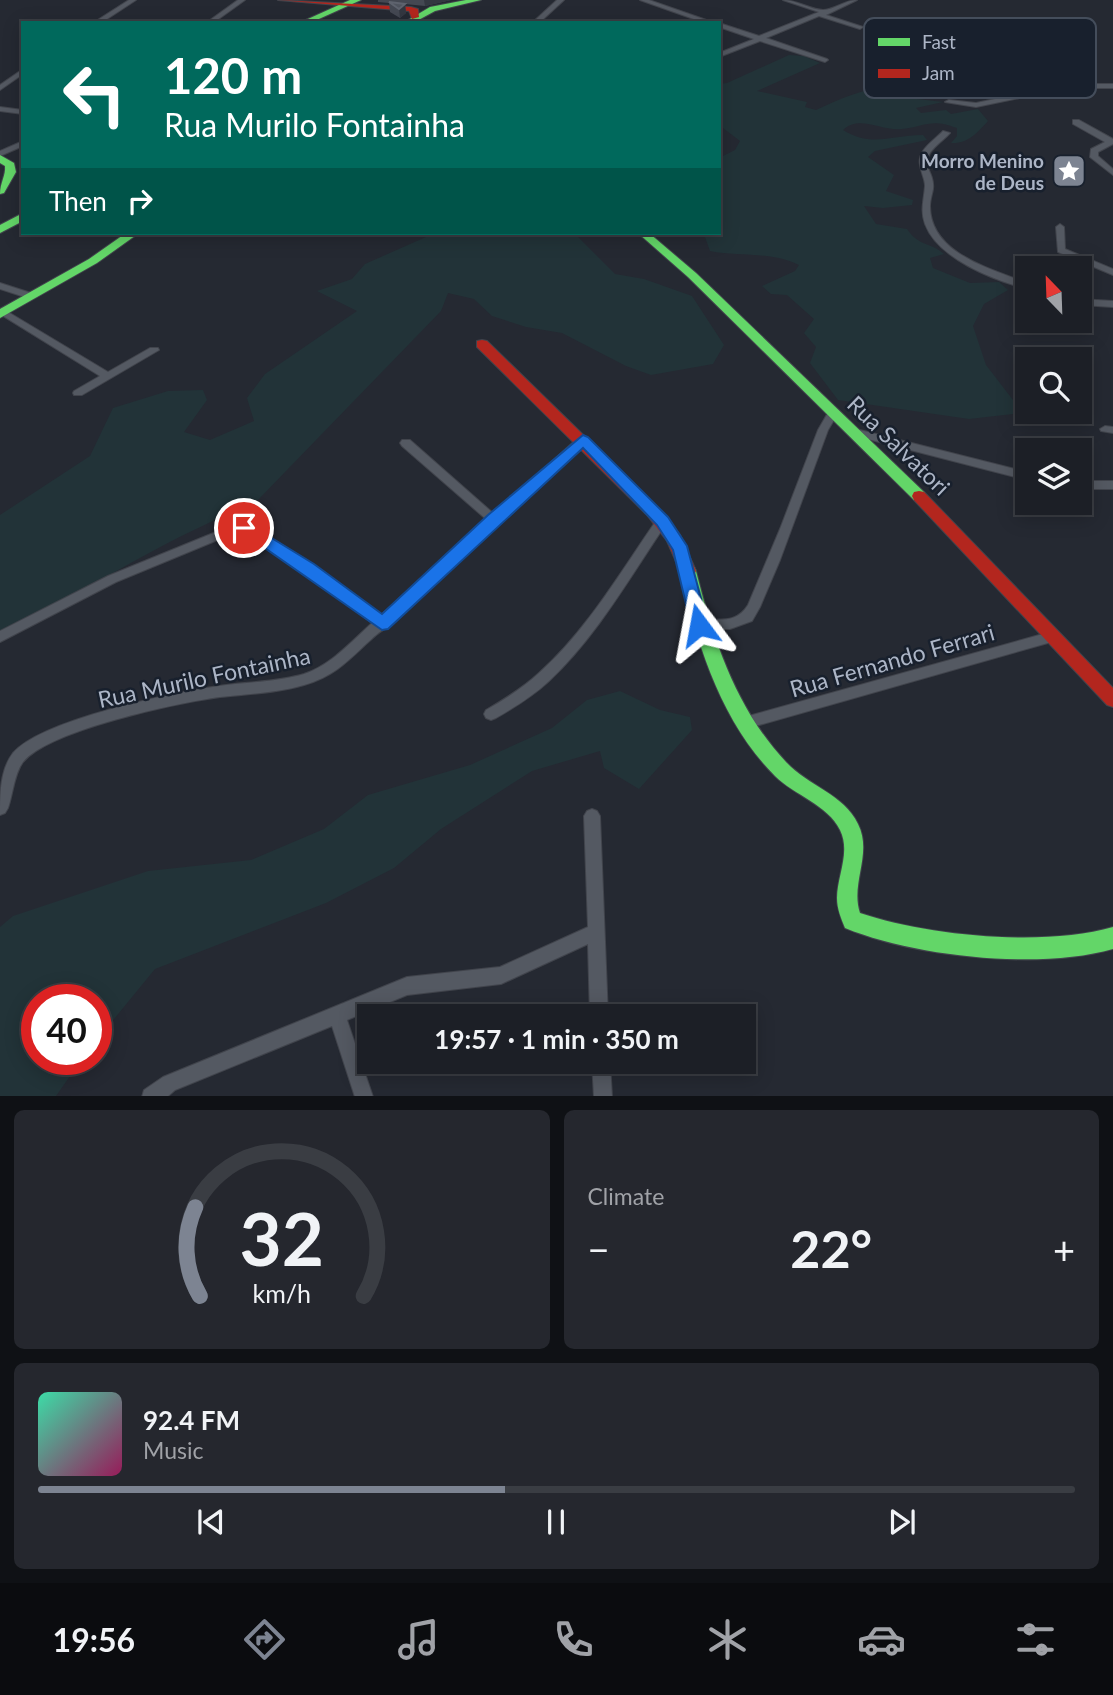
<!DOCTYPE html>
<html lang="en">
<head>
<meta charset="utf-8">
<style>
	body { margin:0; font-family:Lato,sans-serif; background:#25272e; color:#f1f3f6; height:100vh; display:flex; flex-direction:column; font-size:26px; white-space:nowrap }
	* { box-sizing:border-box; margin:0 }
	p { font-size:23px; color:#a0a2a7 }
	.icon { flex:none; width:38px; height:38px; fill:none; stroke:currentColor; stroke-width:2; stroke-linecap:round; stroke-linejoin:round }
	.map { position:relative; height:1096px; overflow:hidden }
	.sheet { display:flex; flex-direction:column; gap:14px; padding:14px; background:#0f1115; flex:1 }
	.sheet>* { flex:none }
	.guide { position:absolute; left:21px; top:21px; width:700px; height:214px; border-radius:0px; box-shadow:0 4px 18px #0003,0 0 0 2px #3a3d43; background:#00695c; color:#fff; overflow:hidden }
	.needle { width:46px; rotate:337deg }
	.buttons { position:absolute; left:1015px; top:256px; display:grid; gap:14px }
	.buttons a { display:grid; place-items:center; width:77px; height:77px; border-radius:0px; background:#1c1f26; box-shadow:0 4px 18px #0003,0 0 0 2px #3a3d43; font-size:35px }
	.speed { position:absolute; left:21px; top:984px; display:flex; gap:14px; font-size:35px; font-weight:700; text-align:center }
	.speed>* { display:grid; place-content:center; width:91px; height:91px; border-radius:50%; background:#1c1f26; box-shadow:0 4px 18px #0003,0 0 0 2px #3a3d43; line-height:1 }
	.speed .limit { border:10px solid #d22; background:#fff; color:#111 }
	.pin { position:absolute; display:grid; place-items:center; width:60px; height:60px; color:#fff; margin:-30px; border:4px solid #fff; border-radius:50%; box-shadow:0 2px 7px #0007 }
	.me { position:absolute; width:77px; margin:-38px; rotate:347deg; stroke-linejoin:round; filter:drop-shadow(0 0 5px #0008) }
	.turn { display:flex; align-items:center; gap:24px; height:147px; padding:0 28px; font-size:32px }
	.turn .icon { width:91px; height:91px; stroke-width:2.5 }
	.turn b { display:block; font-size:49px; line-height:60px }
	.then { display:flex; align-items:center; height:66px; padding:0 28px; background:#0003; gap:14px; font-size:26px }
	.big { font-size:52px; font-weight:700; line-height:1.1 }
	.sheet .widget { flex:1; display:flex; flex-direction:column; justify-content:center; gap:10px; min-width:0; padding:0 24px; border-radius:10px; background:#25272e }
	.sheet .dial { align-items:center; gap:0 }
	.dial svg { height:182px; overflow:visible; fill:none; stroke:#3a3d43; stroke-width:7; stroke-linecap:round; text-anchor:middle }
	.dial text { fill:#f1f3f6; stroke:none }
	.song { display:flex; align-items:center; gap:21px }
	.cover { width:84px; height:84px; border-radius:10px; background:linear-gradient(135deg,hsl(160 70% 55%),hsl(330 70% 35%)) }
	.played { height:7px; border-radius:4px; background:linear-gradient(90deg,#7d8492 45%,#3a3d43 45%) }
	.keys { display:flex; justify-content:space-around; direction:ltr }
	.heat { display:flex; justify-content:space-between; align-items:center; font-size:38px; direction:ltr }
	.sheet .tiles { flex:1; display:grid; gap:14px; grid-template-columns:1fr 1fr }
	.widget:last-child { grid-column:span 2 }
	.trip { position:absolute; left:357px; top:1004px; width:399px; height:70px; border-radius:0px; background:#1c1f26; box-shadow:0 4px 18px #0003,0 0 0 2px #3a3d43; font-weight:700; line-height:70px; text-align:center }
	.menu { display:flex; height:112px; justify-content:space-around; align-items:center; background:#0b0c0f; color:#a0a2a7 }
	.menu .icon { width:49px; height:49px }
	.menu .current { color:#7d8492 }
	.menu b { font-size:32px; color:#f1f3f6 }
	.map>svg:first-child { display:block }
	.green { fill:#223338 }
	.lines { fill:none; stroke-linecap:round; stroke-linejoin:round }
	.street-casing { stroke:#41444c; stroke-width:2 }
	.fast-casing { stroke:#41444c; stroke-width:2 }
	.jam-casing { stroke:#41444c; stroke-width:2 }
	.street { fill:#545962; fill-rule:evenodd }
	.fast { fill:#63d668; fill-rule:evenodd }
	.jam { fill:#b3261e; fill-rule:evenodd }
	.wall { fill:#444852 }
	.shaded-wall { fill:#333740 }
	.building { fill:#4f545e; stroke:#5e636e; stroke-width:2 }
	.route { fill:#1a73e8; stroke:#114b97; stroke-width:2 }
	.labels { text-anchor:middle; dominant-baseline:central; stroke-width:5; stroke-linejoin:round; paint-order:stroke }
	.far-poi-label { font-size:19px; font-weight:bold; fill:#acb5c6; stroke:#18202d; text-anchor:end }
	.street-label { font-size:23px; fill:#acb5c6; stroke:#18202d }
	.key { fill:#18202d; stroke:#444d5b; stroke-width:2 }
	.key-label { font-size:19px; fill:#acb5c6 }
</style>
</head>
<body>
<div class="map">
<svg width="1113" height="1097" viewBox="0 0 1113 1097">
	<rect width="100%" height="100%" fill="#252932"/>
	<!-- green -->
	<g class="green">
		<path d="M789 55 804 56 820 63 757 91 807 102 805 107 816 110C847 96 879 80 914 92L904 93 909 98 943 102 916 108 921 113 946 110 951 114 978 109 988 121C977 133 968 144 951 143L957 136V128C931 118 926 126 902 129 883 132 860 114 843 130 872 148 891 135 923 135L927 140 875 151 868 157 894 175 886 191 913 200 912 205 883 208 864 206 876 224 907 229C919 247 931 242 944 254L930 258 933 268 970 283 999 282 1008 290 984 304 973 326 986 365 1013 400V414L969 419 838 400 810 363 816 347 804 333 814 319 787 295 771 294 762 286 795 271 799 265C772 251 739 257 710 251L705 237 699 233H719V158L735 150 740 141 719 125V84L727 83Z"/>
		<path d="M435 233H574L615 274 644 279 692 296 724 345 713 364 651 375 626 366 562 333 526 327 492 316 474 299 448 293 441 311 256 502C166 539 81 590 0 642V515L90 456 113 408 168 391 203 390 207 400 184 432 210 440 254 421 247 398 265 374 357 311 317 291 352 279 365 264Z"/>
		<polygon points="620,691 660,710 690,717 692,730 639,789 604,768 600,751 532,771 441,829 394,868 326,903 155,969 96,1041 96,999 37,999 37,1059 82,1059 56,1096 0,1096 0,927 13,916 148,871 251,860 324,829 368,795 470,765 552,728 587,700"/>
	</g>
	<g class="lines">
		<defs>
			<g id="street">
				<polygon points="129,0 136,0 101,23 93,23"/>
				<polygon points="238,0 245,0 213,23 206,23"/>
				<polygon points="557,0 564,0 539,23 532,23"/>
				<polygon points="640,0 649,0 715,23 705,23"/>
				<path d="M783 0C797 0 811 10 823 10 834 10 845 0 857 0L826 15 863 27 860 29 819 16 766 38 827 59 828 60 825 62 760 41 719 57V53L754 39 719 27V23L759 36 819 12Z"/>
				<polygon points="23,69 23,74 0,90 0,85"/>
				<polygon points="1068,84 1113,84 1113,88 1068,88 976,107 945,102 949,100 976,103"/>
				<polygon points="0,107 23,110 23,114 0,111"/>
				<polygon points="1073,120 1079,120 1113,139 1113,144 1098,152 1098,156 1113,169 1113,175 1090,157 1091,149 1105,142 1073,124"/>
				<path d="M943 131 950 133C940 144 923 152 928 168 931 175 934 181 933 189 932 195 930 200 930 206 930 254 992 269 1027 283V289C994 280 938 259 925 224 920 210 924 200 925 186 925 179 921 173 920 165 917 150 934 141 943 131Z"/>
				<polygon points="23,141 23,146 0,156 0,151"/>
				<polygon points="1060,224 1064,227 1065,249 1113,269 1113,275 1058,252 1056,227"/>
				<polygon points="0,283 34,294 36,296 31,299 0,289"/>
				<polygon points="1080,299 1113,301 1113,307 1080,305"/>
				<polygon points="3,309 108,372 150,348 158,348 159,350 82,395 74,395 73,393 74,391 100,376 0,314 0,310"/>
				<path d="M833 410 838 413 828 430 780 560 760 607 752 621 730 629H695L693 625 695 621C716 616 734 627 748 605L780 529 818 430 829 411Z"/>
				<polygon points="1105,426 1113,427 1113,433 1101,431 1100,429"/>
				<polygon points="856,429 1027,472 1027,480 852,435 851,433"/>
				<path d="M583 436 589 440 587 443 388 624 387 628C379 631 373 638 366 644 346 663 332 677 304 685 277 693 248 694 220 697 177 703 49 730 23 762 14 774 13 794 8 808L5 813 0 815C0 794 0 770 13 753 41 720 174 692 219 686 247 682 277 682 304 674 331 665 351 642 372 623L276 552 237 532 116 582 0 642V631L108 576 238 523 284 546 380 616 487 520 402 446 400 443 402 440H410L494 514 579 437Z"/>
				<rect x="1080" y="481" width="33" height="8"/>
				<path d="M662 517 666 518 668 521 666 524C630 577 597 636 549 681 533 696 515 707 496 718L491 720 486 718 484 714 486 710C505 699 523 688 539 673 588 629 621 571 658 518Z"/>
				<polygon points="1050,632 1055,633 1057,637 1055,641 745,729 740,727 738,723 740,719 745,717"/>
				<polygon points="592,809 597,811 600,816 608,1017 590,1017 588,944 501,984 407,995 347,1020 373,1097 355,1097 332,1026 175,1090 167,1097 142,1097 144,1090 163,1077 407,977 500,967 588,927 584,816 587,811"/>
				<polygon points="592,1062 610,1062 612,1097 594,1097"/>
			</g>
			<g id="fast">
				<polygon points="350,0 361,0 310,23 299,23"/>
				<polygon points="466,0 481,0 435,11 413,23 403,23 430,7"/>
				<path d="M0 155 14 163 16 172 4 193 0 194C0 183 6 175 5 166L0 163Z"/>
				<polygon points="23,213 23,221 0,233 0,225"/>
				<polygon points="126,233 139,233 97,263 0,318 0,309 89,259"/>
				<polygon points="638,233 649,233 696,273 924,492 926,496 924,500 914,500 688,277"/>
				<path d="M688 565 694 567 696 571C714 641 736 709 786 762 808 786 844 794 858 824 873 854 850 883 860 913 928 936 1044 947 1113 927V949C1040 970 916 957 845 928 841 918 837 909 837 898 837 876 851 852 840 830 828 805 794 795 775 776 721 722 697 644 680 571L682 567Z"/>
			</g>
			<g id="jam">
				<polygon points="278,0 411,7 418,9 419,17 412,19 409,11"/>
				<polygon points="482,340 487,341 657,507 680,535 696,571 694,575 682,575 667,541 647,515 477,347 477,341"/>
				<polygon points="919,491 924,492 1113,688 1113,707 1107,705 914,500 912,496 914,492"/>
			</g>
		</defs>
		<!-- street casing -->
		<use href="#street" class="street-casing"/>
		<!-- fast casing -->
		<use href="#fast" class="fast-casing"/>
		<!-- jam casing -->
		<use href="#jam" class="jam-casing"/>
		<!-- street -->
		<use href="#street" class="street"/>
		<!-- fast -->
		<use href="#fast" class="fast"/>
		<!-- jam -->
		<use href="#jam" class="jam"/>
	</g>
	<!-- wall -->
	<polygon class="wall" points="378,0 451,0 425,6 405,4 406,13 400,18 390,12 389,3 378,2"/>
	<!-- shaded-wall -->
	<g class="shaded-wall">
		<polygon points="424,0 451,0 425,6"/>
		<polygon points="405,4 406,13 400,18 399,9"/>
	</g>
	<!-- building -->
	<polygon class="building" points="389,2 405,4 399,9"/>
	<!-- route -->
	<polygon class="route" points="583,435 588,437 668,517 687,546 708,625 706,629 699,631 691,625 673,550 657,525 583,448 388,629 382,630 236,528 244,523 249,524 314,564 382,614 488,515"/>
	<!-- icons -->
	<defs>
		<symbol id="sight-square" viewBox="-11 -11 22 22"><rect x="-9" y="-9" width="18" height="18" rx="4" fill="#7d8492" stroke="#18202d"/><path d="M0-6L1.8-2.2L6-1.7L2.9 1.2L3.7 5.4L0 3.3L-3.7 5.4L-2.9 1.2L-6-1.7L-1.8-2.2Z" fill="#fff"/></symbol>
	</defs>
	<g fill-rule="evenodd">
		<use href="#sight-square" x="1050" y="152" width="38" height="38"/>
	</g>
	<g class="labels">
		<!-- far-poi labels -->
		<g class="far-poi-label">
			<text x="1044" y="160">Morro Menino<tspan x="1044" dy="22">de Deus</tspan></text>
		</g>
		<!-- street labels -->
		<g class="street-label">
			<text transform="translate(899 445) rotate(44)">Rua Salvatori</text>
			<text transform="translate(892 660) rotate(-16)">Rua Fernando Ferrari</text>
			<text transform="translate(204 677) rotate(-12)">Rua Murilo Fontainha</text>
		</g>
	</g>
	<!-- legend -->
	<rect x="864" y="18" width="232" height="80" rx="10" class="key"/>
	<rect x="878" y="38" width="32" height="8" fill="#63d668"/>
	<rect x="878" y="69" width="32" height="9" fill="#b3261e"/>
	<g class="key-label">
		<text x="922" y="49">Fast</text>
		<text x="922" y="80">Jam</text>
	</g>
</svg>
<div class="buttons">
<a><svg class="needle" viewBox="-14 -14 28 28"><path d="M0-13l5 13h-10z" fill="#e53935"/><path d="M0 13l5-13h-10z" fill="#a0a2a7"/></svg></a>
<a><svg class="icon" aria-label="search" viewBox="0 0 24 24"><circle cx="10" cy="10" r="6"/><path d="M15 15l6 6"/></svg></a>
<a><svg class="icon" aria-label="layers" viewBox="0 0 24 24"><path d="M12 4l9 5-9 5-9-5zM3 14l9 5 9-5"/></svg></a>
</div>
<div class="speed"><div class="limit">40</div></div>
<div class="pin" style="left:244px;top:528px;background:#d93025"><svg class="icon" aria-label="arrive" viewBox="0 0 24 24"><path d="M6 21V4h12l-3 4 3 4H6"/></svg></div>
<svg class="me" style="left:699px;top:625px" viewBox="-20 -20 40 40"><path d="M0-17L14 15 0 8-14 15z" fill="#1a73e8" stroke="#fff" stroke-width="4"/></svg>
<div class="trip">19:57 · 1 min · 350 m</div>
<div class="guide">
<div class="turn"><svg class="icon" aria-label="left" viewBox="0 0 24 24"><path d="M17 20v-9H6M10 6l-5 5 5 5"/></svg><div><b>120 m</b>Rua Murilo Fontainha</div></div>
<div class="then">Then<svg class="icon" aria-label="right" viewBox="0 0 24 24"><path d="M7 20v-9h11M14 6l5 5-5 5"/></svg></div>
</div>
</div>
<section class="sheet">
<div class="tiles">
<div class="widget dial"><svg viewBox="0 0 100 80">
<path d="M14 69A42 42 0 1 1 86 69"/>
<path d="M14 69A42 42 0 0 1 12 30" stroke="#7d8492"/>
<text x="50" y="56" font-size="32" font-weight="700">32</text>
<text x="50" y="72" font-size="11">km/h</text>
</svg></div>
<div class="widget"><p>Climate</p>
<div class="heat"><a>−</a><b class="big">22°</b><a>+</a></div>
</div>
<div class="widget">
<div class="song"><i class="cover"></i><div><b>92.4 FM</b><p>Music</p></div></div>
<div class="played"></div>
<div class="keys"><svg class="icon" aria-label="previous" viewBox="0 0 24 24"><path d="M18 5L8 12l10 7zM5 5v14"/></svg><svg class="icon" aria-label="pause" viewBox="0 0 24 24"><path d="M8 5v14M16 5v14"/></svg><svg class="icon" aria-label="next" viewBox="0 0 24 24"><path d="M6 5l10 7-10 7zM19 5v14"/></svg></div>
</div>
</div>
</section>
<nav class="menu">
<b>19:56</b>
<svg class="icon current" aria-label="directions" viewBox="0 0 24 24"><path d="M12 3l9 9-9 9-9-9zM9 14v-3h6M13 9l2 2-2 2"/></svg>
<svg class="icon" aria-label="music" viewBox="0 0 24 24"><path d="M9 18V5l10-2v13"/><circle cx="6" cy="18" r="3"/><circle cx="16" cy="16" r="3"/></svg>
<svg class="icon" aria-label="phone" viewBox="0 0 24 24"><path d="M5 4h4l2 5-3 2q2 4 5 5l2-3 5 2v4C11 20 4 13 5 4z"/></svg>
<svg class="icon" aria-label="climate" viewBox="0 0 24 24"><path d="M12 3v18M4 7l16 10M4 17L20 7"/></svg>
<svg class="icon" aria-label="car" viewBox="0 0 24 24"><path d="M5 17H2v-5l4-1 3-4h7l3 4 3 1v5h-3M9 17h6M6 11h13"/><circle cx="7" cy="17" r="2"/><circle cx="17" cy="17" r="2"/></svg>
<svg class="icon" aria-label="filters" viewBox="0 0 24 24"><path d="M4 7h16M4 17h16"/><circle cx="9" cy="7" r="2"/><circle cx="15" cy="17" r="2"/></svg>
</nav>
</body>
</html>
